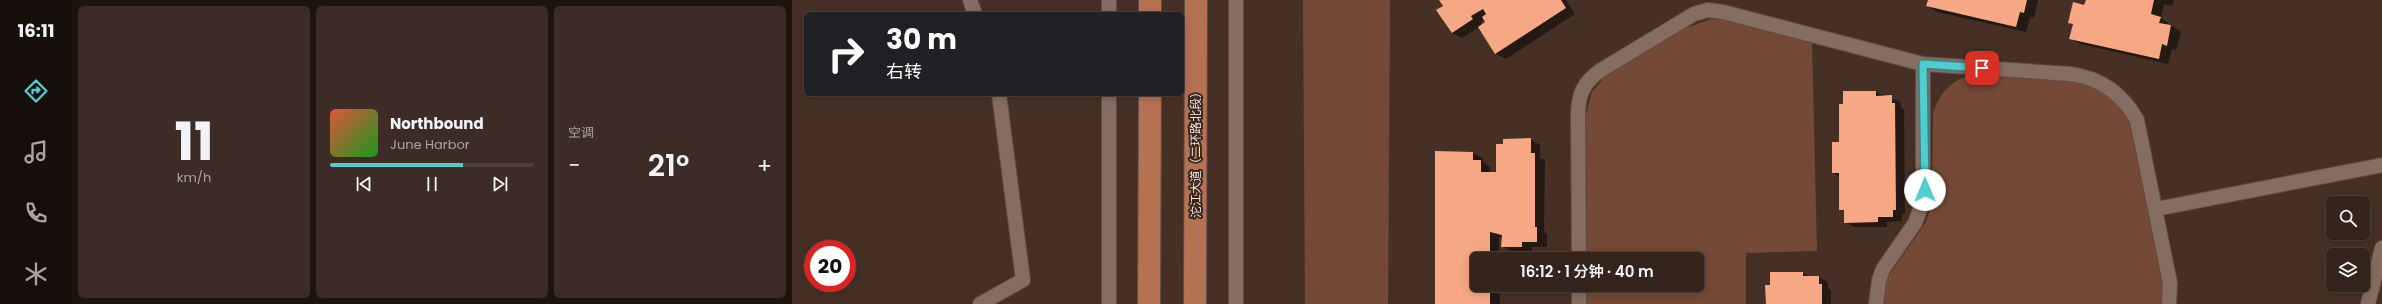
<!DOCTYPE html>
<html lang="zh">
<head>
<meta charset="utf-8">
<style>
	body { margin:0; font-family:Poppins,"Noto Sans SC",sans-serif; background:#3c2c25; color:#f1f3f6; height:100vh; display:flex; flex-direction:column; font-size:15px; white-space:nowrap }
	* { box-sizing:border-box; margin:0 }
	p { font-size:13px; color:#a9a4a3 }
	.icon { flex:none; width:22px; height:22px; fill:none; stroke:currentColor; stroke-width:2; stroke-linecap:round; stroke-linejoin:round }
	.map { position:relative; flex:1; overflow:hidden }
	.drawer { display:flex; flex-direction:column; gap:6px; padding:6px; background:#1d140f; width:720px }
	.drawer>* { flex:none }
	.banner { position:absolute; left:12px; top:12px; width:380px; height:84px; border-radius:6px; box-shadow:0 2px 10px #0003,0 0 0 1px #4e413b; background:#202124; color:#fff; overflow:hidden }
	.tools { position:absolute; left:1534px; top:196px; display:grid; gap:8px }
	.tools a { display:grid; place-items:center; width:44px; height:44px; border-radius:6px; background:#34241c; box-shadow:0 2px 10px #0003,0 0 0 1px #4e413b; font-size:20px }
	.speed { position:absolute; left:12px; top:240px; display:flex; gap:8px; font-size:20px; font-weight:700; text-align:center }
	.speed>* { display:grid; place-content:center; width:52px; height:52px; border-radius:50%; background:#34241c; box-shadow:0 2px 10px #0003,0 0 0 1px #4e413b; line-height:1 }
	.speed .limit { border:6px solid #d22; background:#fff; color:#111 }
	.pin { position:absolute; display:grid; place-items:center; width:34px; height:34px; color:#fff; margin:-17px; border-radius:8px; box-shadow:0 2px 6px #0006 }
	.me { position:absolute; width:44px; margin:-22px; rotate:359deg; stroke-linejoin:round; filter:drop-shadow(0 0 3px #0008) }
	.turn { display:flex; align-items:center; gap:14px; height:84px; padding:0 16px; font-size:18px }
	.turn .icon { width:52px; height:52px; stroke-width:2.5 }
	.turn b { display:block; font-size:28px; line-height:34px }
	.big { font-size:30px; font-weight:600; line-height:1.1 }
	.drawer .tile { flex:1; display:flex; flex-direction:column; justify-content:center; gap:6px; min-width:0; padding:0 14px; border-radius:6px; background:#3c2c25 }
	.drawer .dial { align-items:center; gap:0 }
	.dial b { font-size:52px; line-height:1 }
	.song { display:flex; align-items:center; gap:12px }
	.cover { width:48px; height:48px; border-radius:6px; background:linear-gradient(135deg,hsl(10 70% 55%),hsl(120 70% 35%)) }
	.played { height:4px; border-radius:2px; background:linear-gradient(90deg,#52cdcd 65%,#4e413b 65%) }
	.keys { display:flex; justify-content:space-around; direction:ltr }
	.heat { display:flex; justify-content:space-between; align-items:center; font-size:22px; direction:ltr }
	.drawer .tiles { flex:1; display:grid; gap:6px; grid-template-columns:repeat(3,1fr) }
	.trip { position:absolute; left:678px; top:252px; width:234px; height:40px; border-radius:6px; background:#34241c; box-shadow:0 2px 10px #0003,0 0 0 1px #4e413b; font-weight:600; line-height:40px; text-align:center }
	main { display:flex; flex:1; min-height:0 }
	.tabs { display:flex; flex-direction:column; width:72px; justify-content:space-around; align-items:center; background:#150e0b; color:#a9a4a3 }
	.tabs .icon { width:28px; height:28px }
	.tabs .selected { color:#52cdcd }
	.tabs b { font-size:18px; color:#f1f3f6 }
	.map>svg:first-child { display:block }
	.green { fill:#744935 }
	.shadow { fill:#0007; fill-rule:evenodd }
	.building { fill:#f6a885 }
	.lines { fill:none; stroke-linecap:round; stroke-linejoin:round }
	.service-casing { stroke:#604d45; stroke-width:16 }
	.trunk-casing { stroke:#604d45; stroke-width:24 }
	.service { stroke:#866d62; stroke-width:14 }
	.trunk { stroke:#b57253; stroke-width:22 }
	.route-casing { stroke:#358585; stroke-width:10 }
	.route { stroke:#52cdcd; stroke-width:7 }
	.labels { text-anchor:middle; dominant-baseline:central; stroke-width:4; stroke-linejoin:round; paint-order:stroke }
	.street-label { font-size:12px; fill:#f5e6e0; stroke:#3b261c }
</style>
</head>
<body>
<main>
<nav class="tabs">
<b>16:11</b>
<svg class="icon selected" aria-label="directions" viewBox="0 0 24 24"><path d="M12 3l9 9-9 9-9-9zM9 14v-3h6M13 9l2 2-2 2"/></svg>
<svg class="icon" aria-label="music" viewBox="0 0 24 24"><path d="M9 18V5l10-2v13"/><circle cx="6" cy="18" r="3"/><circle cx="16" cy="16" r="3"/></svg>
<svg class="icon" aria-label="phone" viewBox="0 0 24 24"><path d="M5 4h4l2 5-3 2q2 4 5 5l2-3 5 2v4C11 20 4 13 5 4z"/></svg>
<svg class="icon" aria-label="climate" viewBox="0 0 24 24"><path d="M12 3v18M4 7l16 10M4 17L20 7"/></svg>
</nav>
<section class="drawer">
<div class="tiles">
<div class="tile dial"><b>11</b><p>km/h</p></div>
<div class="tile">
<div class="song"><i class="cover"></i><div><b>Northbound</b><p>June Harbor</p></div></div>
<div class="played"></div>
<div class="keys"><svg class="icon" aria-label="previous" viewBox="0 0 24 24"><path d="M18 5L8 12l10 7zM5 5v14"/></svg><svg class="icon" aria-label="pause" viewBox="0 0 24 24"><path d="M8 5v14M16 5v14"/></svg><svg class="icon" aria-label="next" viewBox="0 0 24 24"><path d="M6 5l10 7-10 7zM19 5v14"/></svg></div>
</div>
<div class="tile"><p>空调</p>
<div class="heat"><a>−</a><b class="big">21°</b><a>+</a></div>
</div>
</div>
</section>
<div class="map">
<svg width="1590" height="304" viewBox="0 0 1590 304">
	<rect width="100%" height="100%" fill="#463026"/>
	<!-- green -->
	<g class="green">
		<polygon points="511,0 598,0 596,304 513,304"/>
		<polygon points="919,19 933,20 1020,43 1025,251 954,253 954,304 795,304 795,285 905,285 905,259 795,259 794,115 800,92 814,75 894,28"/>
		<path d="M1181 74C1218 76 1283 73 1314 92 1327 100 1336 117 1342 131L1372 284 1371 304H1092L1093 281 1134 222 1140 203 1141 114C1148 91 1159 81 1181 74Z"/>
	</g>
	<!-- shadow -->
	<g class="shadow">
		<path d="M648 0H774L783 14 714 59 704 54 687 27 670 38 660 33ZM692 20 694 23 690 25 689 22Z"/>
		<polygon points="1137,0 1246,0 1242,18 1238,17 1234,32 1145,12 1136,6"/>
		<polygon points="1304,0 1382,0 1380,6 1372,4 1369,18 1389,32 1384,50 1380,49 1376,64 1288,44 1278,38 1281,25 1277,22 1293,6"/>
		<polygon points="1084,92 1109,102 1109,108 1112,109 1113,214 1110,214 1110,221 1095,222 1095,227 1062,227 1053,222 1053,212 1048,209 1048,177 1041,173 1048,143"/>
		<polygon points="738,139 748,145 748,158 753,160 752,232 755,234 755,247 740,247 740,252 720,252 710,246 711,238 707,237 707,259 685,259 685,285 707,285 708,304 644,304 681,153 691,158 691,162 698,167 698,173 705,173 712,145"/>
		<polygon points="1011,273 1018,277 1027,277 1036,282 1036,288 1039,290 1039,304 975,304"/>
	</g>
	<!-- building -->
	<g class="building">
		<polygon points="647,0 769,0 774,8 703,54 686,27 693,22 690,17 694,14 691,9 679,16 681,19 660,33 644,10 651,6"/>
		<polygon points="1136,0 1235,0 1232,13 1228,12 1224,27 1134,6"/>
		<polygon points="1294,0 1362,0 1359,14 1369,17 1367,23 1379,25 1375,46 1370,44 1367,59 1277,39 1281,24 1276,23 1281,2 1292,5"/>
		<polygon points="1051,91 1084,91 1084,96 1100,95 1100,103 1103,103 1104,210 1101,210 1101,217 1086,217 1086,222 1052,223 1052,210 1047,210 1047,173 1040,173 1040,142 1047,142 1047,104 1051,104"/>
		<polygon points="739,138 739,153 743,153 743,227 745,227 745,242 730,242 730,247 709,247 710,235 698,232 698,259 685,259 685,285 698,285 698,304 643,304 643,151 681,152 681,160 689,160 689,172 704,172 704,144 711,144 711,139"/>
		<polygon points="978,272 1011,272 1011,276 1027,276 1027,284 1030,284 1030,304 974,304 973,285 978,285"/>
	</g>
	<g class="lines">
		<defs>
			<g id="service">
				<polyline points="178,0 183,14"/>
				<polyline points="317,14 317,0"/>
				<polyline points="1364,209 1590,165"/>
				<path d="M787 259 786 115C786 94 792 82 809 70L902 14 916 10 931 12 1131 64 1278 74C1308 78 1330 93 1345 120L1378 283 1377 304"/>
				<polyline points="787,285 787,304"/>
				<polyline points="188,304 231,280 207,94"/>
				<polyline points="317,304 317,94"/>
				<polyline points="444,304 444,0"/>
				<polyline points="1084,304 1087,280 1091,269 1123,223 1131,201 1131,64"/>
				<polyline points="1576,304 1590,248"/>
			</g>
			<g id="trunk">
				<polyline points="358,14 358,0"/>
				<polyline points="357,304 358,94"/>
				<polyline points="403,304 404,0"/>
			</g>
		</defs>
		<!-- service casing -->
		<use href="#service" class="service-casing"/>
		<!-- trunk casing -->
		<use href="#trunk" class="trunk-casing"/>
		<!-- service -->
		<use href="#service" class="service"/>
		<!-- trunk -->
		<use href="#trunk" class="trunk"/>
	</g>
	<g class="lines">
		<defs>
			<polyline id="route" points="1133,190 1131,64 1190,68"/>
		</defs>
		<!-- route casing -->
		<use href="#route" class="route-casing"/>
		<!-- route -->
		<use href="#route" class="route"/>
	</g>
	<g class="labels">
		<!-- street labels -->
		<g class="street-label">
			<text transform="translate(403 152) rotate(-90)">沱江大道（二环路北段）</text>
		</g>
	</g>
</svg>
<div class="tools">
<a><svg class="icon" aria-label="search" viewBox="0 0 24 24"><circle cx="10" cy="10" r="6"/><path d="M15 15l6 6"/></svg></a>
<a><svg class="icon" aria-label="layers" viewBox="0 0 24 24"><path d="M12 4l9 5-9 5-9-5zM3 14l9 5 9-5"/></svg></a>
</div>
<div class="speed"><div class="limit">20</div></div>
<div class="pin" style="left:1190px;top:68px;background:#d93025"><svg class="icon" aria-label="arrive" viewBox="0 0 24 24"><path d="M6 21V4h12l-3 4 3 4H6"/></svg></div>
<svg class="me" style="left:1133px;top:190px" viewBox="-20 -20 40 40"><circle r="19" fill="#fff"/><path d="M0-13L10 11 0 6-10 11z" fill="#52cdcd"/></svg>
<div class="trip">16:12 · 1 分钟 · 40 m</div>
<div class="banner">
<div class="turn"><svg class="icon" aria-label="right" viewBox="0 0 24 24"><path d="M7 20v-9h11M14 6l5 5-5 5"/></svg><div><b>30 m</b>右转</div></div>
</div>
</div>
</main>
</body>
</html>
